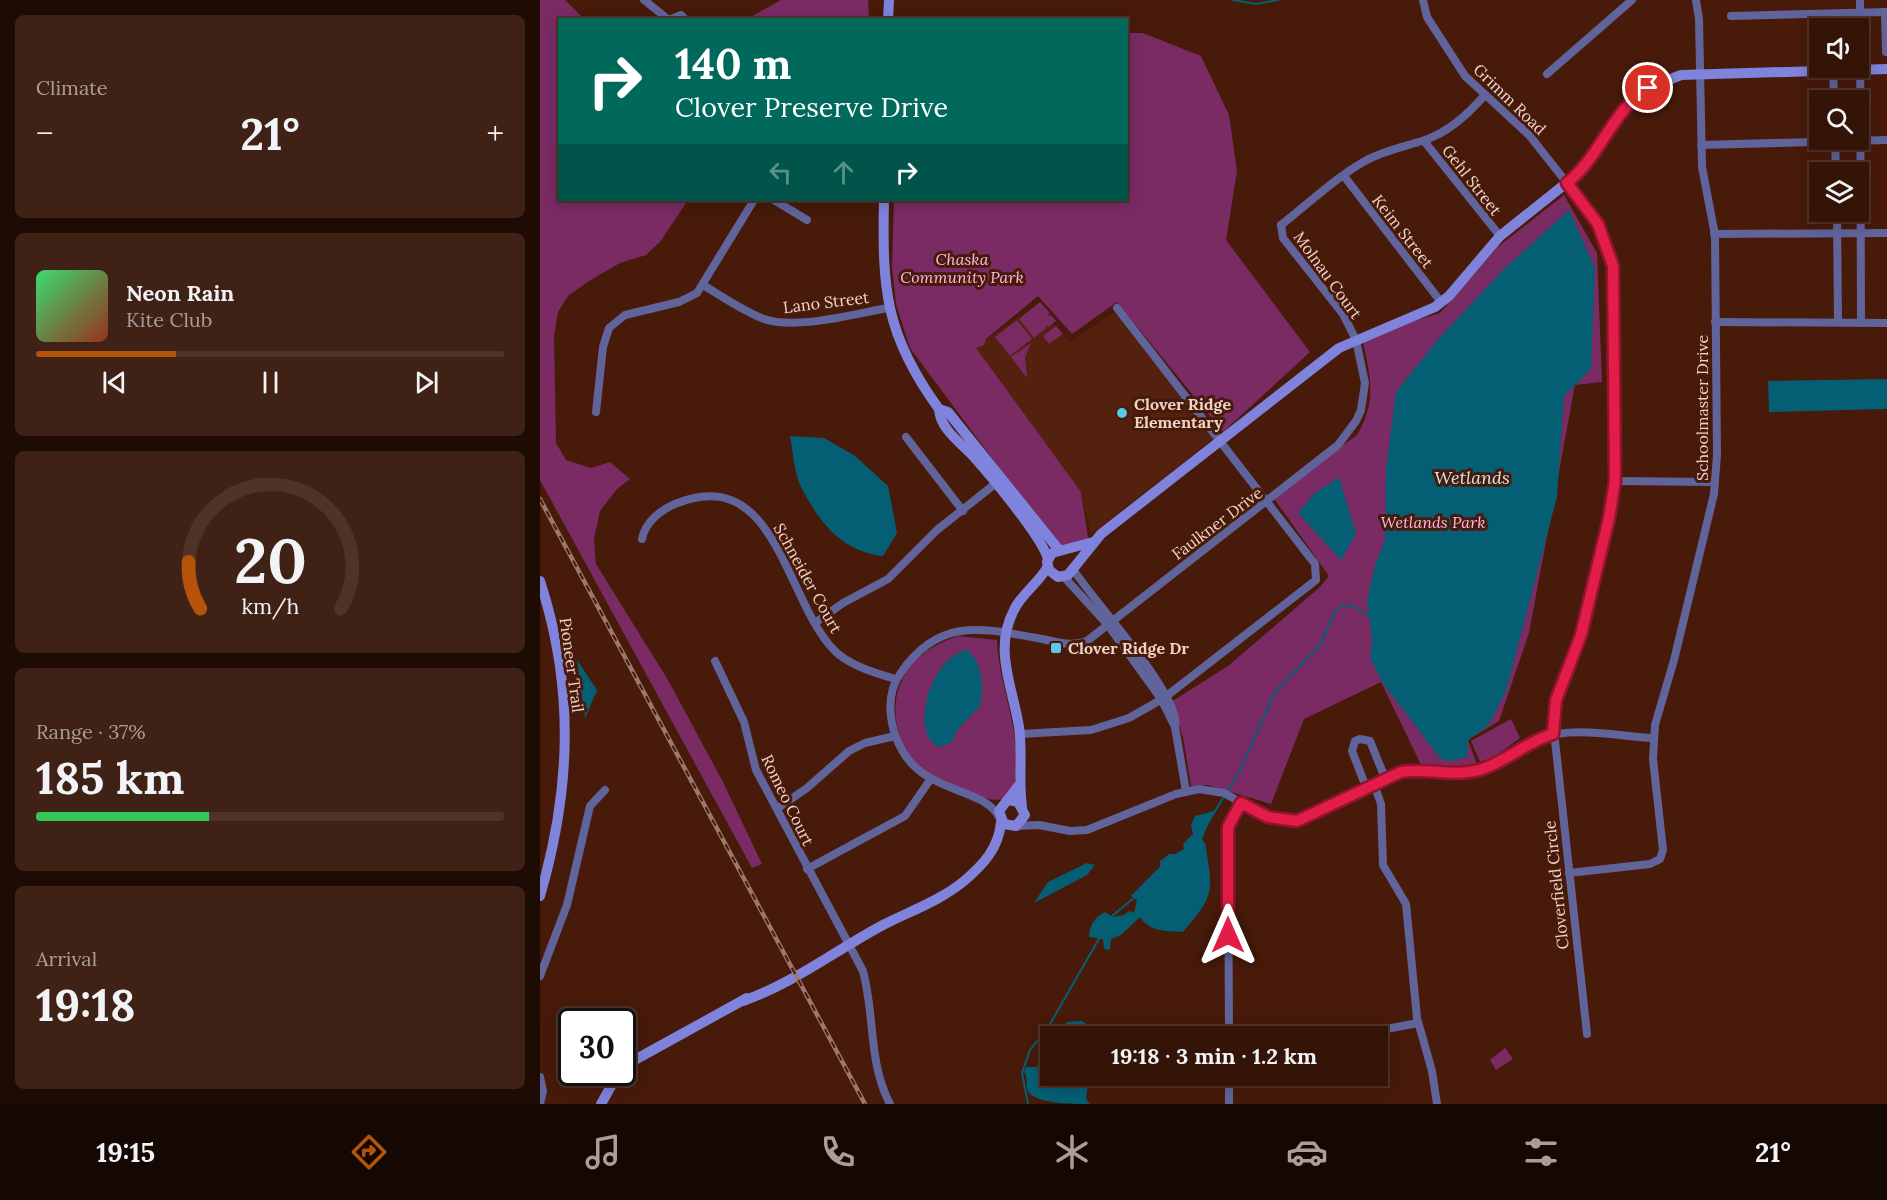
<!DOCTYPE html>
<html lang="en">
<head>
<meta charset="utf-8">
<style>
	body { margin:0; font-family:Lora,serif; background:#402116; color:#f1f3f6; height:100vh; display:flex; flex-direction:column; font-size:22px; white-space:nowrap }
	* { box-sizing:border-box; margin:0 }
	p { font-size:20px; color:#aa9e9c }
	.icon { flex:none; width:33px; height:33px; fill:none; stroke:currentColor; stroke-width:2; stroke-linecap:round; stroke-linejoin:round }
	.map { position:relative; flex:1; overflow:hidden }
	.side { display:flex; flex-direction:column; gap:15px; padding:15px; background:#1d0b04; width:540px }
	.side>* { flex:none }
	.hud { position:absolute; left:18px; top:18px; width:570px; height:183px; border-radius:0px; box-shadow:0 3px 15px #0003,0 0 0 2px #4f3329; background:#00695c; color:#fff; overflow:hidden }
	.fabs { position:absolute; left:1269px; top:18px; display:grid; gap:12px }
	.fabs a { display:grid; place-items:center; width:60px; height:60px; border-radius:0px; background:#351408; box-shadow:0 3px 15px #0003,0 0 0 2px #4f3329; font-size:30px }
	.speed { position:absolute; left:18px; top:1008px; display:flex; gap:12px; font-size:30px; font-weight:700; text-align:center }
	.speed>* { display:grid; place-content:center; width:78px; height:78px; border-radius:50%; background:#351408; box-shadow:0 3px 15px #0003,0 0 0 2px #4f3329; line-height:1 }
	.speed .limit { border:3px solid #111; border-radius:9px; background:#fff; color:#111 }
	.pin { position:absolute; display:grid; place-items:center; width:51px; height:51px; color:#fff; margin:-26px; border:3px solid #fff; border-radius:50%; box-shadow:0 2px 6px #0007 }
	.me { position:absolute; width:66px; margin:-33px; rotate:0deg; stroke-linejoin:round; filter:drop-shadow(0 0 4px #0008) }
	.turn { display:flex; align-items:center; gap:21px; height:126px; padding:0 18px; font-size:27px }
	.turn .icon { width:78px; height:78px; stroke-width:2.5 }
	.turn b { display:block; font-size:42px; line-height:51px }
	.lanes { display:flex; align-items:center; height:57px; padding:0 18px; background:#0003; justify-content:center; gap:30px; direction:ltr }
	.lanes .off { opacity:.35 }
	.big { font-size:45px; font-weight:800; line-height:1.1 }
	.side .card { flex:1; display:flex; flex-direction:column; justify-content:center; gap:9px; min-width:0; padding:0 21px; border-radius:9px; background:#402116 }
	.side .dial { align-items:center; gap:0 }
	.dial svg { height:156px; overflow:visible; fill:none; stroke:#4f3329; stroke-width:7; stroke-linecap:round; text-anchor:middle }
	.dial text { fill:#f1f3f6; stroke:none }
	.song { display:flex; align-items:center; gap:18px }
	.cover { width:72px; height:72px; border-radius:9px; background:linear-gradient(135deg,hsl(140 70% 55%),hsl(10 70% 35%)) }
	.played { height:6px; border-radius:3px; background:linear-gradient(90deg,#b45309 30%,#4f3329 30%) }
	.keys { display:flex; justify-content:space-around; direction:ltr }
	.heat { display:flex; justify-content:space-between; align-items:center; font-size:33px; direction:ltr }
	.charge { height:9px; border-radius:4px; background:linear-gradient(90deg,#34c759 37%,#4f3329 0) }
	.trip { position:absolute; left:500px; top:1026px; width:348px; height:60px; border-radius:0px; background:#351408; box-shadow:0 3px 15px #0003,0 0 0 2px #4f3329; font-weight:800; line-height:60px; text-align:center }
	.tabs { display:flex; height:96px; justify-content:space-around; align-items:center; background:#150803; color:#aa9e9c }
	.tabs .icon { width:42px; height:42px }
	.tabs .selected { color:#b45309 }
	.tabs b { font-size:27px; color:#f1f3f6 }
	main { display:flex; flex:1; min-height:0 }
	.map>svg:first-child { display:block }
	.built { fill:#53210d }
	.green { fill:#7a2b64 }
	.water { fill:#055f74 }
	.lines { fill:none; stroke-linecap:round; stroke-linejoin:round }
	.stream { stroke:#055f74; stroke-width:2 }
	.street { stroke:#60649b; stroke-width:8 }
	.secondary { stroke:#7f83dc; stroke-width:10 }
	.rail-casing { stroke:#9d786b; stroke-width:4.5 }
	.rail { stroke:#471a0a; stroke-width:2; stroke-dasharray:7; stroke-linecap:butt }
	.route-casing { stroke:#92132f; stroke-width:15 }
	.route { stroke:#e11d48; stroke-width:10 }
	.poi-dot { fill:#5bc8e7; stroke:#471a0a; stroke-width:2 }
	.labels { text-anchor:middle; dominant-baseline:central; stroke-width:6; stroke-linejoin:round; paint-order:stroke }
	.street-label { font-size:16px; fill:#f0d2c8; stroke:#471a0a }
	.park-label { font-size:16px; font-style:italic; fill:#feb9e6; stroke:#471a0a }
	.poi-label { font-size:16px; font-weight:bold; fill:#f0d2c8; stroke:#471a0a; text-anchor:start }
	.water-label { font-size:18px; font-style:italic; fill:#cbe8f1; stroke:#471a0a }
</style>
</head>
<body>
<main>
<section class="side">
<div class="card"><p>Climate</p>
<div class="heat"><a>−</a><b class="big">21°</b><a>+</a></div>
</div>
<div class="card">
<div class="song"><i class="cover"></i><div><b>Neon Rain</b><p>Kite Club</p></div></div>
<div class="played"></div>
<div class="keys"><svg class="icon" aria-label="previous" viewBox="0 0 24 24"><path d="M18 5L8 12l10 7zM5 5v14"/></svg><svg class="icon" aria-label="pause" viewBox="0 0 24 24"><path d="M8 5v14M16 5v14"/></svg><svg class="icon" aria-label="next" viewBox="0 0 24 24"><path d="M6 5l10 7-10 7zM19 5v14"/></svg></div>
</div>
<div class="card dial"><svg viewBox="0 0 100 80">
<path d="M14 69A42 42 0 1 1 86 69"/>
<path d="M14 69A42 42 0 0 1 8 45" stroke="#b45309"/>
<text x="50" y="56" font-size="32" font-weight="700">20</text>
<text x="50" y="72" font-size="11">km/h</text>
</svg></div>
<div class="card"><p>Range · 37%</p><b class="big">185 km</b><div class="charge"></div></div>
<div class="card"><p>Arrival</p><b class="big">19:18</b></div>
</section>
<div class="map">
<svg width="1347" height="1104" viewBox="0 0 1347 1104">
	<rect width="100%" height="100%" fill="#471a0a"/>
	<!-- built -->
	<polygon class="built" points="497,305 530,342 575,312 673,439 551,534 541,492 435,347"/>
	<!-- green -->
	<g class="green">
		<polygon points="0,0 25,0 44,19 20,20 20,200 148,200 120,242 106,255 80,263 49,281 28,296 18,312 14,336 16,443 26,460 51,468 70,462 90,479 77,489 60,511 54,539 56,564 128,680 183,782 222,864 212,868 0,480"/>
		<polygon points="241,0 328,0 329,19 207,19"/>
		<polygon points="587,33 603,33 661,56 689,115 697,171 686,240 770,352 683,432 577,302 532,334 498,296 446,339 444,345 436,348 541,492 549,544 518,547 370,348 356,304 352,267 354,200 586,200"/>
		<path d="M1024 195 1057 253 1062 382 1035 385 989 633 959 721 928 740 939 770 884 771 841 682 764 719 731 804 668 785 651 786 643 737 631 702 688 666 780 587 789 576 733 497 817 435C838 399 830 376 822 337L900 313 959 246Z"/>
		<polygon points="500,302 510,313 507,316 511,315 516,321 508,327 505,325 506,328 494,338 479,319"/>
		<polygon points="477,320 492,339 470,356 455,337"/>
		<polygon points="516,326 523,334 509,344 503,336"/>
		<polygon points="491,343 485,357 487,378 471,357"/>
		<path d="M418 636 457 640C457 685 494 761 467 799 448 802 435 796 418 788 407 783 394 780 384 773 373 765 365 752 361 739 343 691 370 651 418 636Z"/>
		<polygon points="971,719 980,738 953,758 940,762 931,741"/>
		<polygon points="965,1048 973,1059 956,1070 950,1060"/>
	</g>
	<!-- water -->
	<g class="water">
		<polygon points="1029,210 1055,268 1051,369 1024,396 1017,497 966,691 948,726 928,740 927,757 909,761 900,758 842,682 830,657 832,640 827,601 835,565 845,540 846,470 856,392 900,337 964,269"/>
		<polygon points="1347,379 1347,409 1229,412 1228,381"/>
		<path d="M250 436 284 438 315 456 348 486 357 533 343 556C302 552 279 522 261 487 254 472 253 452 250 436Z"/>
		<polygon points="799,477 816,534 801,560 758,513 775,493"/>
		<path d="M427 650C443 663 444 687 440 706L418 729 411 743 398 747C369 731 391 656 427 650Z"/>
		<polygon points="37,660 57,690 45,718"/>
		<path d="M674 811 662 839 665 843C673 891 676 894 643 932 626 931 610 932 600 917L581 935 571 939 570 950 564 949 563 939 549 937C550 924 554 918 565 912L573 917 584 915 589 911 594 913 597 900 591 896C601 886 609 877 620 867V861L629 854H635L644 849 643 844 653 834 651 825 655 816Z"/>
		<polygon points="547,863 555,865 547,875 494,903 508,882"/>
		<polygon points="542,1021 553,1028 553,1036 512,1036 527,1022"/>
		<path d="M510 1039V1076H549L546 1099 550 1104C533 1104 502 1104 490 1094 484 1088 489 1078 484 1072L486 1067H497L503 1049Z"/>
	</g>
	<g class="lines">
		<!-- stream -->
		<g class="stream">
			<polyline points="693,0 716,4 738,0"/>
			<polyline points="669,821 700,770 735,692 781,644 795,611 803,605 815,607 830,617"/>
			<polyline points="572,916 595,897"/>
			<polyline points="488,1104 482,1073 490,1050 510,1024 560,937"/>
		</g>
		<!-- street -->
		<g class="street">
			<polyline points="104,0 129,20 141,15 146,20"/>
			<polyline points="883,0 887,17 925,76 989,135 1050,212 1064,237 1073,266 1075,481 1073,500 1041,635 1016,700 1013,722 1047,1034"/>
			<polyline points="1320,0 1321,323"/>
			<polyline points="1345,12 1346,52"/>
			<polyline points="1291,14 1292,28"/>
			<polyline points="1191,16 1347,12"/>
			<polyline points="1293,68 1294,100"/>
			<polyline points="1007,74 1092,0"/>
			<polyline points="1295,140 1296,172"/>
			<polyline points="884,141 960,236"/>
			<polyline points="1161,145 1347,140"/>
			<polyline points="804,176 901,302"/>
			<polyline points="234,200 267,220"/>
			<polyline points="1297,212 1298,322"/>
			<path d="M741 225C768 204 795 178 825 161 843 151 863 147 882 141 908 133 927 115 945 95"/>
			<polyline points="1174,234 1347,233"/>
			<path d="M163 285C183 297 203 311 224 319 257 330 313 314 348 308"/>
			<polyline points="1175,322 1347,323"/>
			<polyline points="56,412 63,347 69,328 85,315 139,302 157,293 214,200"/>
			<polyline points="366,437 423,511"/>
			<polyline points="1075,481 1175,482"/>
			<path d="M102 539C105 522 121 510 135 504 236 462 245 600 294 650 308 665 337 674 356 679"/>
			<path d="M533 569C552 600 643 697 635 727"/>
			<polyline points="524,577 567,624 621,699 635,727 646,791"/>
			<polyline points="275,623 303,603 348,579 397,530 460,480"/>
			<path d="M175 661 204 722 216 770 323 971C335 1015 328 1062 350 1104"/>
			<polyline points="480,734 551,730 589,718 624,698 776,580 775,564 577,308"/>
			<polyline points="834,784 841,804 843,865 866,904 877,1018 892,1071 897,1104"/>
			<polyline points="826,787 812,751 815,741 820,739 830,741 845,778"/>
			<polyline points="238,808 267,788 309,751 325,743 355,736"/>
			<path d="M459 817C443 787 388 794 363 752 350 730 344 697 360 674 399 616 442 628 502 639 517 642 532 647 547 641L798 445 816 421 821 410 825 383 816 340 803 314 743 238 741 225"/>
			<path d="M476 826 499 825 530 831 547 830 636 794 659 789 684 793 727 817 757 821 860 773C884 769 906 776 929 772 958 766 973 747 999 738 1034 726 1077 736 1113 738"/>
			<polyline points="267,869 365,816 390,780"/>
			<polyline points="1029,873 1110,864 1120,859 1123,850 1113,759 1115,725 1134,660 1174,494 1177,455 1175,235 1162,167 1159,19 1156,0"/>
			<polyline points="0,976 27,905 50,806 65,790"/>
			<polyline points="820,1034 878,1023"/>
			<polyline points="689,1036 688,833 689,821 701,803"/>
			<polyline points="689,1076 689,1104"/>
			<polyline points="0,1077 3,1091 0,1104"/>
		</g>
		<!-- secondary -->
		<g class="secondary">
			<polyline points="348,20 349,0"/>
			<path d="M344 200C342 289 345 335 399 409"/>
			<path d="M399 409C400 429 420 442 434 457 451 476 502 537 508 559"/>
			<polyline points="399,409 408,412 519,550"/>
			<polyline points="553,542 512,553 507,562 509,570 518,577 528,575 561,534 799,348 895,307 909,296 960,236 1039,173 1058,150 1078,116 1108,88 1141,75 1347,69"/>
			<path d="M0 581C35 688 31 790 0 896"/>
			<polyline points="469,800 478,802 485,815 476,826 464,824 459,811 479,785"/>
			<path d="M482 806C478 780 483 754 479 727 473 688 453 649 474 610 482 593 499 583 508 566"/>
			<path d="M203 1001C254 983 296 950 343 925 370 911 400 901 424 881 443 865 459 848 461 822"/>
			<polyline points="82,1070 91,1062 207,998"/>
			<polyline points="61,1104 79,1072"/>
		</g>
		<defs>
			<polyline id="rail" points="0,499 325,1104"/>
		</defs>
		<!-- rail casing -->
		<use href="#rail" class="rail-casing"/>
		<!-- rail -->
		<use href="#rail" class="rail"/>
	</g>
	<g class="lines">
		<defs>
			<path id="route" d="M688 935V827L701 803 728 817 757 821 861 772C887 768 913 777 939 770 966 762 986 742 1013 734L1016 700 1041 635 1069 518 1075 481 1073 266 1058 224 1027 183C1061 156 1071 112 1108 88"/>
		</defs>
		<!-- route casing -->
		<use href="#route" class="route-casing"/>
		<!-- route -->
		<use href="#route" class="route"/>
	</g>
	<!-- markers -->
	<g class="poi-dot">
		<circle cx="582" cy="413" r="6"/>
		<rect x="510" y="642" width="12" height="12" rx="3"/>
	</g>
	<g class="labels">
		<!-- street labels -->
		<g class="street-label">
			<text transform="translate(970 99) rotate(44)">Grimm Road</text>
			<text transform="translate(932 180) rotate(52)">Gehl Street</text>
			<text transform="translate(863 231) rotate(52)">Keim Street</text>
			<text transform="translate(788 275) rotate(54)">Molnau Court</text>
			<text transform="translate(286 302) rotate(-7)">Lano Street</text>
			<text transform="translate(1162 408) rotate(-90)">Schoolmaster Drive</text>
			<text transform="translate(677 523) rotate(-37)">Faulkner Drive</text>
			<text transform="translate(268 578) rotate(61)">Schneider Court</text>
			<text transform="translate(32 665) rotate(82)">Pioneer Trail</text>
			<text transform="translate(248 800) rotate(64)">Romeo Court</text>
			<text transform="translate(1016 885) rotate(-96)">Cloverfield Circle</text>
		</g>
		<!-- park labels -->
		<g class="park-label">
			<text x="422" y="259">Chaska<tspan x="422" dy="18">Community Park</tspan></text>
			<text x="893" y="522">Wetlands Park</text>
		</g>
		<!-- poi labels -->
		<g class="poi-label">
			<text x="594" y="404">Clover Ridge<tspan x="594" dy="18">Elementary</tspan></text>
			<text x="528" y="648">Clover Ridge Dr</text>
		</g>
		<!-- water labels -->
		<g class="water-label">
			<text x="932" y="477">Wetlands</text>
		</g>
	</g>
</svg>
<div class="fabs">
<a><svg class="icon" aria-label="sound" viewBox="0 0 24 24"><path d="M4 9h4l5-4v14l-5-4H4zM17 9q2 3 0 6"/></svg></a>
<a><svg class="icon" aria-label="search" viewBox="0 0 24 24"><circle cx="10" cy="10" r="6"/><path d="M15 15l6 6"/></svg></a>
<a><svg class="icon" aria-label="layers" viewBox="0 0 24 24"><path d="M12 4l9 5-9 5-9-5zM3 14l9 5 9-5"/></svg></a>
</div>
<div class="speed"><div class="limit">30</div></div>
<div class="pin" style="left:1108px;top:88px;background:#d93025"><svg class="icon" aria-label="arrive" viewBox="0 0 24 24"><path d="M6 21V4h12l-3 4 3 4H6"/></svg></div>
<svg class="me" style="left:688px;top:935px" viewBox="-20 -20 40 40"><path d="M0-17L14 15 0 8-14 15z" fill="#e11d48" stroke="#fff" stroke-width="4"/></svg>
<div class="trip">19:18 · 3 min · 1.2 km</div>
<div class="hud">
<div class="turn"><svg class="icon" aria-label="right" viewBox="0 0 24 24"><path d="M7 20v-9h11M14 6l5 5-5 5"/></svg><div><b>140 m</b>Clover Preserve Drive</div></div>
<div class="lanes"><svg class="icon off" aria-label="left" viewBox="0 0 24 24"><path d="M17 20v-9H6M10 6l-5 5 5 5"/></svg><svg class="icon off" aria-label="ahead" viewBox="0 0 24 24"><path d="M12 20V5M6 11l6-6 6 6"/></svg><svg class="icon" aria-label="right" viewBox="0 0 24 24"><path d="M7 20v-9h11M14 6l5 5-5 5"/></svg></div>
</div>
</div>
</main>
<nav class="tabs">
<b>19:15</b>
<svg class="icon selected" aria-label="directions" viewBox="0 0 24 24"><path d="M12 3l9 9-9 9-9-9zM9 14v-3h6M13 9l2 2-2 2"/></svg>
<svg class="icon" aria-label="music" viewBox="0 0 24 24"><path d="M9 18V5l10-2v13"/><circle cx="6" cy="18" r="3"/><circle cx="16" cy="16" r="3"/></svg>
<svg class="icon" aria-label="phone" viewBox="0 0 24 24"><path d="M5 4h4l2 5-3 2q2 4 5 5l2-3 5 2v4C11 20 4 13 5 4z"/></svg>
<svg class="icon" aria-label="climate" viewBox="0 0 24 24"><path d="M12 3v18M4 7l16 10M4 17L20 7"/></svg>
<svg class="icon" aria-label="car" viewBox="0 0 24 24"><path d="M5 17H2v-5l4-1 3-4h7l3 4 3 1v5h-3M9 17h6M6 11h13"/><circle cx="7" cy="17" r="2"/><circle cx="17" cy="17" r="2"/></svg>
<svg class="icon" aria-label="filters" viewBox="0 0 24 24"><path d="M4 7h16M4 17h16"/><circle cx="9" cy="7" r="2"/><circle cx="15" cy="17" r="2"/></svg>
<b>21°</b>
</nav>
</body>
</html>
